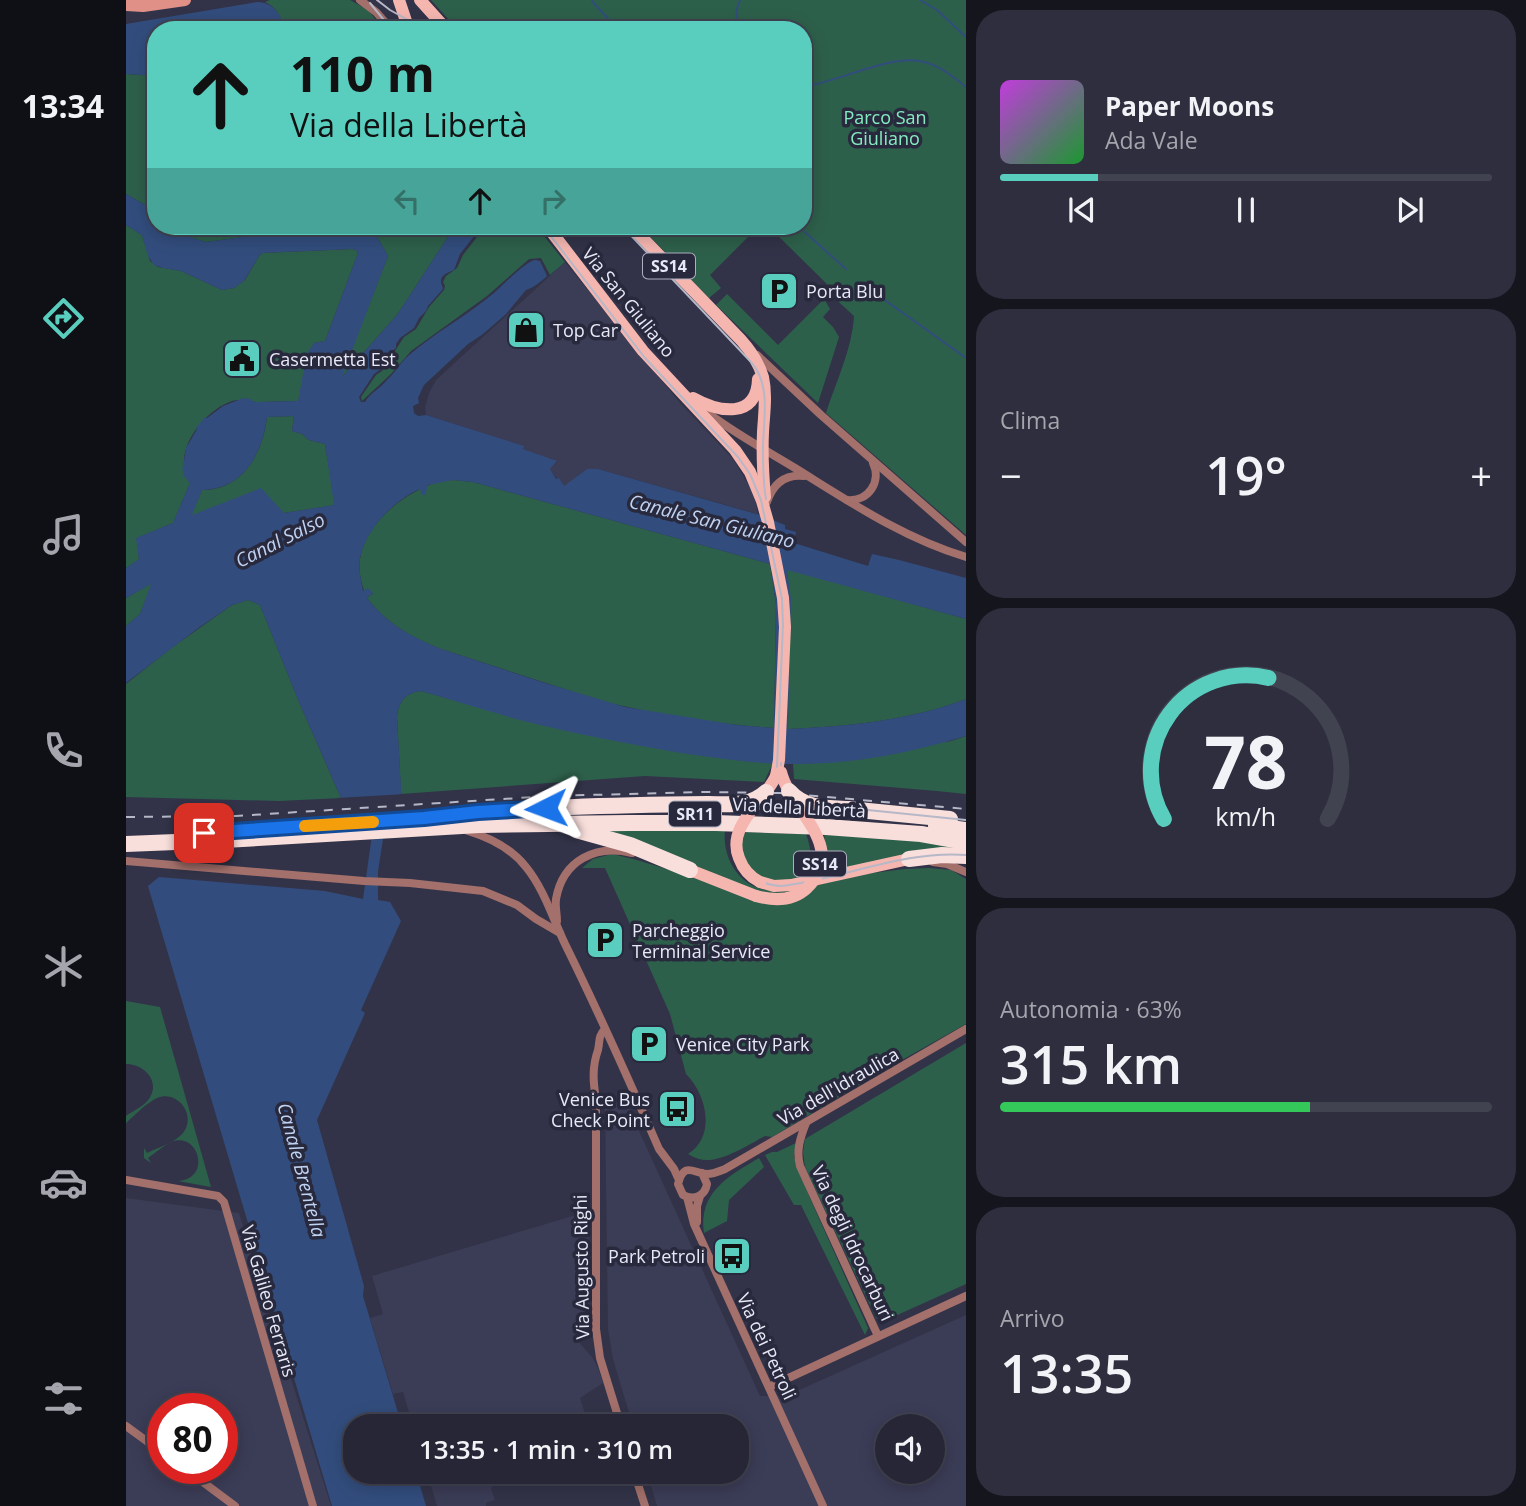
<!DOCTYPE html>
<html lang="it">
<head>
<meta charset="utf-8">
<style>
	body { margin:0; font-family:"Open Sans",sans-serif; background:#2e2e3e; color:#f1f3f6; height:100vh; display:flex; flex-direction:column; font-size:26px; white-space:nowrap }
	* { box-sizing:border-box; margin:0 }
	p { font-size:23px; color:#a4a5ad }
	.icon { flex:none; width:38px; height:38px; fill:none; stroke:currentColor; stroke-width:2; stroke-linecap:round; stroke-linejoin:round }
	.map { position:relative; flex:1; overflow:hidden }
	.details { display:flex; flex-direction:column; gap:10px; padding:10px; background:#15151e; width:560px }
	.details>* { flex:none }
	.guide { position:absolute; left:21px; top:21px; width:665px; height:214px; border-radius:28px; box-shadow:0 4px 18px #0003,0 0 0 2px #424351; background:#59cebf; color:#111; overflow:hidden }
	.buttons { position:absolute; left:749px; top:1414px; display:grid; gap:14px }
	.buttons a { display:grid; place-items:center; width:70px; height:70px; border-radius:50%; background:#262636; box-shadow:0 4px 18px #0003,0 0 0 2px #424351; font-size:35px }
	.speed { position:absolute; left:21px; top:1393px; display:flex; gap:14px; font-size:35px; font-weight:700; text-align:center }
	.speed>* { display:grid; place-content:center; width:91px; height:91px; border-radius:50%; background:#262636; box-shadow:0 4px 18px #0003,0 0 0 2px #424351; line-height:1 }
	.speed .limit { border:10px solid #d22; background:#fff; color:#111 }
	.pin { position:absolute; display:grid; place-items:center; width:60px; height:60px; color:#fff; margin:-30px; border-radius:14px; box-shadow:0 4px 10px #0006 }
	.me { position:absolute; width:77px; margin:-38px; rotate:267deg; stroke-linejoin:round; filter:drop-shadow(0 0 5px #0008) }
	.turn { display:flex; align-items:center; gap:24px; height:147px; padding:0 28px; font-size:32px }
	.turn .icon { width:91px; height:91px; stroke-width:2.5 }
	.turn b { display:block; font-size:49px; line-height:60px }
	.lanes { display:flex; align-items:center; height:66px; padding:0 28px; background:#0003; justify-content:center; gap:35px; direction:ltr }
	.lanes .off { opacity:.35 }
	.big { font-size:52px; font-weight:600; line-height:1.1 }
	.details .card { flex:1; display:flex; flex-direction:column; justify-content:center; gap:10px; min-width:0; padding:0 24px; border-radius:28px; background:#2e2e3e }
	.details .dial { align-items:center; gap:0 }
	.dial svg { height:182px; overflow:visible; fill:none; stroke:#424351; stroke-width:7; stroke-linecap:round; text-anchor:middle }
	.dial text { fill:#f1f3f6; stroke:none }
	.song { display:flex; align-items:center; gap:21px }
	.cover { width:84px; height:84px; border-radius:10px; background:linear-gradient(135deg,hsl(290 70% 55%),hsl(130 70% 35%)) }
	.played { height:7px; border-radius:4px; background:linear-gradient(90deg,#59cebf 20%,#424351 20%) }
	.keys { display:flex; justify-content:space-around; direction:ltr }
	.heat { display:flex; justify-content:space-between; align-items:center; font-size:38px; direction:ltr }
	.charge { height:10px; border-radius:5px; background:linear-gradient(90deg,#34c759 63%,#424351 0) }
	.trip { position:absolute; left:217px; top:1414px; width:406px; height:70px; border-radius:28px; background:#262636; box-shadow:0 4px 18px #0003,0 0 0 2px #424351; font-weight:600; line-height:70px; text-align:center }
	main { display:flex; flex:1; min-height:0 }
	.dock { display:flex; flex-direction:column; width:126px; justify-content:space-around; align-items:center; background:#0f0f16; color:#a4a5ad }
	.dock .icon { width:49px; height:49px }
	.dock .active { color:#59cebf }
	.dock b { font-size:32px; color:#f1f3f6 }
	.map>svg:first-child { display:block }
	.built { fill:#3b3c56; fill-rule:evenodd }
	.green { fill:#2d604b }
	.water { fill:#324d7d; fill-rule:evenodd }
	.pier { fill:#323348 }
	.lines { fill:none; stroke-linecap:round; stroke-linejoin:round }
	.stream { stroke:#324d7d; stroke-width:2 }
	.street { stroke:#a3706b; stroke-width:8 }
	.secondary { stroke:#e19088; stroke-width:12 }
	.primary { stroke:#f6b6b0; stroke-width:12 }
	.highway { stroke:#f9dfdc; stroke-width:16 }
	.tram { stroke:#b6b7c7; stroke-width:2 }
	.rail { stroke:#b6b7c7; stroke-width:2; stroke-dasharray:9 9; stroke-linecap:butt }
	.primary-bridge { stroke:#f6b6b0; stroke-width:12 }
	.highway-bridge { stroke:#f9dfdc; stroke-width:16 }
	.route-casing { stroke:#114b97; stroke-width:18 }
	.route { stroke:#1a73e8; stroke-width:12 }
	.slow { stroke:#f59e0b; stroke-width:12 }
	.labels { text-anchor:middle; dominant-baseline:central; stroke-width:7; stroke-linejoin:round; paint-order:stroke }
	.shield { fill:#28293d; stroke:#aeafbf; stroke-width:2 }
	.shield-label { font-size:16px; font-weight:bold; fill:#e8e9f7 }
	.park-label { font-size:18px; fill:#84ecc0; stroke:#28293d }
	.poi-label { font-size:18px; fill:#e8e9f7; stroke:#28293d; text-anchor:start }
	.street-label { font-size:18px; fill:#e8e9f7; stroke:#28293d }
	.water-label { font-size:19px; font-style:italic; fill:#c0d2f1; stroke:#28293d }
</style>
</head>
<body>
<main>
<nav class="dock">
<b>13:34</b>
<svg class="icon active" aria-label="directions" viewBox="0 0 24 24"><path d="M12 3l9 9-9 9-9-9zM9 14v-3h6M13 9l2 2-2 2"/></svg>
<svg class="icon" aria-label="music" viewBox="0 0 24 24"><path d="M9 18V5l10-2v13"/><circle cx="6" cy="18" r="3"/><circle cx="16" cy="16" r="3"/></svg>
<svg class="icon" aria-label="phone" viewBox="0 0 24 24"><path d="M5 4h4l2 5-3 2q2 4 5 5l2-3 5 2v4C11 20 4 13 5 4z"/></svg>
<svg class="icon" aria-label="climate" viewBox="0 0 24 24"><path d="M12 3v18M4 7l16 10M4 17L20 7"/></svg>
<svg class="icon" aria-label="car" viewBox="0 0 24 24"><path d="M5 17H2v-5l4-1 3-4h7l3 4 3 1v5h-3M9 17h6M6 11h13"/><circle cx="7" cy="17" r="2"/><circle cx="17" cy="17" r="2"/></svg>
<svg class="icon" aria-label="filters" viewBox="0 0 24 24"><path d="M4 7h16M4 17h16"/><circle cx="9" cy="7" r="2"/><circle cx="15" cy="17" r="2"/></svg>
</nav>
<div class="map">
<svg width="840" height="1506" viewBox="0 0 840 1506">
	<rect width="100%" height="100%" fill="#323348"/>
	<!-- built -->
	<g class="built">
		<polygon points="439,262 554,403 607,459 628,494 632,514 472,469 461,469 438,487 423,469 431,462 397,449 397,446 300,415 299,408 303,393 310,380"/>
		<path d="M498 1098 634 1396 662 1395 840 1315V1506H531L521 1472H611V1426H507L487 1359 482 1329 479 1108ZM761 1426H807V1472H761Z"/>
		<path d="M0 1198 113 1213 205 1506H0ZM37 1409H96V1468H37Z"/>
		<polygon points="450,1215 463,1238 464,1336 451,1340 466,1357 472,1368 477,1383 454,1398 463,1426 287,1426 277,1392 267,1394 244,1318 257,1314 246,1276"/>
		<polygon points="301,1472 388,1472 375,1476 365,1488 369,1500 360,1503 360,1506 311,1506"/>
	</g>
	<!-- green -->
	<g class="green">
		<path d="M144 0H224L242 10 258 30H160C155 18 151 7 139 2Z"/>
		<path d="M305 0H840V535L700 413C710 382 726 349 728 316L703 293 707 290 642 226H677V30H332Z"/>
		<polygon points="0,74 30,76 30,211 0,194"/>
		<path d="M0 225 16 235 24 261 32 267 55 271 96 290 108 288 119 280 133 256 136 253 226 249 230 250 232 253 199 341 188 343 172 401C159 401 146 402 133 402 124 402 116 398 106 401 77 411 44 453 64 483L47 523 11 538 13 560 0 568Z"/>
		<polygon points="39,226 118,226 118,237 80,242 38,230"/>
		<polygon points="245,226 329,226 271,315 214,379 262,256"/>
		<polygon points="352,226 410,226 439,262 424,275 415,258 403,259 361,296 285,351 265,374 236,401 235,397 250,375 256,371 278,337 290,329 303,307 318,290 319,286 317,282 320,276 331,268 337,255 351,237"/>
		<polygon points="514,226 633,226 584,275 595,288 583,298"/>
		<polygon points="601,294 652,345 698,299 704,309 697,317 707,327 713,337 692,403 590,305"/>
		<path d="M168 416 166 431 176 434 183 440 199 444 209 505 158 513 65 515 76 490C117 490 137 453 141 417Z"/>
		<path d="M327 480 347 482 644 564 650 605 648 728C591 724 532 715 476 701L315 649C285 637 261 624 241 598L247 593 238 591C235 581 232 570 234 559 239 526 272 498 301 486 309 482 318 481 327 480Z"/>
		<path d="M661 569 840 619V699C782 721 723 726 662 729Z"/>
		<polygon points="26,583 14,614 0,626 0,598"/>
		<polygon points="122,600 134,605 173,702 215,798 153,801 0,797 0,684 44,649 106,605"/>
		<path d="M295 691 420 726 647 763 638 782 519 776 275 794 271 717C273 701 279 693 295 691Z"/>
		<polygon points="840,736 840,794 811,791 668,779 667,764 687,763 825,741"/>
		<path d="M480 830H599C596 857 612 886 641 890 648 891 656 890 664 889L662 892 636 895Z"/>
		<path d="M620 832 680 834C691 863 684 891 647 880 640 878 632 876 627 872 615 862 611 844 620 832Z"/>
		<polygon points="698,833 813,841 840,848 696,874 700,856"/>
		<path d="M486 854 511 860 576 880 631 902 691 885 738 874 779 869 803 868 825 870 840 879V1024L758 1070 646 1137 639 1136C622 1145 592 1165 573 1159 569 1158 566 1156 562 1154 591 1135 580 1094 560 1074L544 1014 479 868H456L467 859Z"/>
		<path d="M0 1001 34 1007 85 1187 52 1181C86 1179 73 1131 45 1142 37 1146 29 1153 22 1158L25 1163 18 1158V1148L21 1153C33 1147 52 1142 59 1130 69 1112 50 1090 31 1098 20 1103 9 1115 0 1123V1116C7 1111 18 1106 23 1099 35 1081 18 1064 0 1064Z"/>
		<polygon points="840,1043 840,1284 758,1321 750,1318 679,1167 677,1152 679,1139"/>
		<polygon points="670,1143 668,1157 683,1196 742,1328 739,1335 675,1205 668,1205 639,1155 646,1152 651,1152"/>
		<path d="M633 1158 638 1167 603 1200 601 1221 578 1233C572 1192 603 1176 633 1158Z"/>
	</g>
	<!-- water -->
	<g class="water">
		<path d="M131 2C149 3 154 14 160 30H30V76L0 74V24Z"/>
		<path d="M0 194 30 211V226H39V230L80 242 117 237 118 226H131L132 228 161 226H245L262 256 216 377 271 315 329 226H350L349 235 334 254 328 270C323 272 314 275 315 282 315 284 317 287 317 289L302 306 300 311 293 318 288 328 274 338 270 344V348L265 352 255 369 248 374 233 397 235 402H239C246 391 253 390 261 380 269 373 274 363 282 356 308 333 341 316 368 293 375 287 400 261 409 260 411 260 412 261 414 261L421 276C416 281 407 288 400 290L380 314 357 334 342 344 298 385 292 398 293 403 287 406 288 413 292 416 300 415 398 446 397 449 431 461 424 469 430 479 433 478 438 486 461 469H472L634 515 659 525V529L670 532 668 543 742 566 746 554 773 560 840 578V619L661 570 665 599 662 729C723 726 782 721 840 699V736C787 752 733 763 677 764 636 765 596 759 555 753 502 744 450 734 398 721 364 712 330 701 295 691 279 693 273 701 271 717L275 788 274 817 257 839 252 871V900L264 902 275 921 235 1010 239 1013 191 1120 238 1286 237 1296 276 1426H229V1472H290L300 1506H206L22 886 33 877 199 891 237 899 246 835 215 798 173 702 134 605 122 600 106 605 71 629 0 683V626L14 614 25 584 0 598V568L13 559 10 538 47 523 64 483 58 476 56 468 57 467 60 448 71 429 70 428 79 417 81 418 97 406 115 399V398L125 399V400L129 402 172 401 181 353 188 343 199 341 232 253 230 250 226 249 136 253 133 256 118 281 108 288 96 290 55 271 37 268 28 265 22 256 16 235 0 225ZM168 416 166 431 176 434 183 440 199 444 208 505 158 513 135 488 66 515 76 490C118 489 136 454 141 417ZM327 480 347 482 644 564 650 605 648 728 611 725 499 707 419 683 315 649C284 636 262 625 241 598L247 593 242 588 237 591C235 580 232 569 234 558 240 529 268 500 294 489L296 495H299L302 485Z"/>
	</g>
	<!-- pier -->
	<polygon class="pier" points="279,794 278,818 262,838 242,840 240,832 225,823 219,817 211,798"/>
	<g class="lines">
		<!-- stream -->
		<g class="stream">
			<polyline points="794,0 811,10 840,37"/>
			<polyline points="466,1 492,30"/>
			<polyline points="610,30 611,9 614,0"/>
			<path d="M677 87C712 82 766 53 798 62 814 66 828 77 840 87"/>
			<polyline points="672,226 720,269"/>
			<polyline points="756,298 840,358"/>
		</g>
		<!-- street -->
		<g class="street">
			<polyline points="234,0 250,12 266,30"/>
			<polyline points="631,355 695,415 840,542"/>
			<path d="M578 410C606 432 638 449 669 468 724 502 777 538 840 557"/>
			<path d="M721 500C742 502 756 482 747 463"/>
			<path d="M641 502C647 484 659 474 678 476"/>
			<path d="M342 831C365 838 386 849 400 867 418 889 427 919 439 944 472 1011 503 1080 533 1149L548 1169 553 1180"/>
			<polyline points="0,861 238,881 284,883 357,891 391,905 410,919 434,933"/>
			<polyline points="807,862 821,864 840,872"/>
			<path d="M431 921C431 914 429 907 430 899 437 860 470 844 506 853"/>
			<path d="M470 1100C467 1081 466 1067 472 1050 474 1041 472 1036 479 1029"/>
			<polyline points="470,1105 470,1329 474,1358 495,1426"/>
			<path d="M680 1123C674 1138 670 1151 674 1166L752 1336"/>
			<path d="M576 1173 581 1184C579 1196 568 1201 557 1195L552 1184C558 1161 567 1173 581 1174 587 1174 594 1171 599 1169L840 1029"/>
			<polyline points="0,1180 92,1196 98,1202 187,1506"/>
			<polyline points="561,1197 568,1224 697,1506"/>
			<polyline points="571,1222 571,1206 574,1196"/>
			<polyline points="643,1387 840,1296"/>
			<polyline points="0,1426 37,1453"/>
			<polyline points="58,1468 109,1506"/>
			<polyline points="508,1472 519,1506"/>
		</g>
		<!-- secondary -->
		<polyline class="secondary" points="0,5 17,6 59,0"/>
		<!-- primary -->
		<g class="primary">
			<polyline points="273,0 283,30"/>
			<polyline points="294,0 321,30"/>
			<polyline points="421,226 517,351 609,450 624,472 636,501 642,522 657,598 659,627 653,760 650,776"/>
			<path d="M505 226 615 340C624 350 633 364 637 377 641 395 638 414 637 432 636 454 637 475 639 497"/>
			<path d="M567 398C592 412 631 420 632 379"/>
			<polyline points="564,870 630,896"/>
			<polyline points="634,882 648,886 665,885 783,859"/>
		</g>
		<!-- highway -->
		<g class="highway">
			<polyline points="722,809 824,819"/>
			<path d="M307 817C398 807 490 805 582 804"/>
			<polyline points="810,826 840,830"/>
			<polyline points="450,830 504,845 564,870"/>
			<polyline points="0,844 99,840 353,825 502,823 590,823 700,827 795,834 840,842"/>
			<polyline points="783,859 816,855 840,856"/>
		</g>
		<!-- tram -->
		<g class="tram">
			<polyline points="251,0 264,10 300,30"/>
			<polyline points="244,3 266,30"/>
			<path d="M417 226 519 358 612 457 624 474 635 500 656 599 657 625 651 766C648 804 588 830 621 871 629 881 642 885 655 886 717 879 777 850 840 855"/>
			<path d="M496 226 625 362C646 386 637 419 637 449 637 465 637 483 640 499"/>
			<path d="M655 763C656 783 665 796 683 804L840 820"/>
		</g>
		<!-- rail -->
		<polyline class="rail" points="0,817 110,816 424,796 577,792 654,793 840,809"/>
		<!-- primary-bridge -->
		<g class="primary-bridge">
			<path d="M634 882C624 877 617 869 613 858 600 826 638 802 650 776"/>
			<path d="M630 896C648 901 667 901 681 888 723 847 664 810 655 772"/>
		</g>
		<!-- highway-bridge -->
		<g class="highway-bridge">
			<path d="M663 791C679 809 700 808 722 809"/>
			<path d="M582 804C603 804 624 807 640 792"/>
		</g>
	</g>
	<g class="lines">
		<defs>
			<polyline id="route" points="78,833 298,818 352,812 420,808"/>
		</defs>
		<!-- route casing -->
		<use href="#route" class="route-casing"/>
		<!-- route -->
		<use href="#route" class="route"/>
		<!-- slow -->
		<polyline class="slow" points="179,826 247,822"/>
	</g>
	<!-- icons -->
	<defs>
		<symbol id="parking-square" viewBox="-11 -11 22 22"><rect x="-9" y="-9" width="18" height="18" rx="4" fill="#59cebf" stroke="#28293d"/><path d="M-3.5-5.5H1a3.5 3.5 0 0 1 0 7H-1V5.5H-3.5ZM-1-3.4V-.6H.8a1.4 1.4 0 0 0 0-2.8Z" fill="#111"/></symbol>
		<symbol id="shop-square" viewBox="-11 -11 22 22"><rect x="-9" y="-9" width="18" height="18" rx="4" fill="#59cebf" stroke="#28293d"/><path d="M-5-2.5h2.3a2.7 3.5 0 0 1 5.4 0H5L5.5 6h-11ZM-1.5-2.5h3a1.5 2.3 0 0 0-3 0Z" fill="#111"/></symbol>
		<symbol id="civic-square" viewBox="-11 -11 22 22"><rect x="-9" y="-9" width="18" height="18" rx="4" fill="#59cebf" stroke="#28293d"/><path d="M-.6-6.5H3V-4.5H.6V-3L4-1V1h2V6H-6V1h2V-1L-.6-3ZM-1.2 2.5V6h2.4V2.5Z" fill="#111"/></symbol>
		<symbol id="bus-square" viewBox="-11 -11 22 22"><rect x="-9" y="-9" width="18" height="18" rx="4" fill="#59cebf" stroke="#28293d"/><path d="M-5-6H5V4H4V6H2V4H-2V6H-4V4H-5ZM-3.5-4V0h7V-4ZM-3.5 1.2v1.5H-2V1.2ZM2 1.2v1.5H3.5V1.2Z" fill="#111"/></symbol>
	</defs>
	<g fill-rule="evenodd">
		<use href="#parking-square" x="631" y="269" width="44" height="44"/>
		<use href="#shop-square" x="378" y="308" width="44" height="44"/>
		<use href="#civic-square" x="94" y="337" width="44" height="44"/>
		<use href="#parking-square" x="457" y="918" width="44" height="44"/>
		<use href="#parking-square" x="501" y="1022" width="44" height="44"/>
		<use href="#bus-square" x="529" y="1087" width="44" height="44"/>
		<use href="#bus-square" x="584" y="1234" width="44" height="44"/>
	</g>
	<g class="labels">
		<!-- shield labels -->
		<g class="shield">
			<rect x="517" y="253.5" width="52" height="25" rx="5"/>
			<rect x="543" y="801.5" width="52" height="25" rx="5"/>
			<rect x="668" y="851.5" width="52" height="25" rx="5"/>
		</g>
		<g class="shield-label">
			<text x="543" y="266">SS14</text>
			<text x="569" y="814">SR11</text>
			<text x="694" y="864">SS14</text>
		</g>
		<!-- park labels -->
		<g class="park-label">
			<text x="759" y="117">Parco San<tspan x="759" dy="21">Giuliano</tspan></text>
		</g>
		<!-- poi labels -->
		<g class="poi-label">
			<text x="680" y="291">Porta Blu</text>
			<text x="427" y="330">Top Car</text>
			<text x="143" y="359">Casermetta Est</text>
			<text x="506" y="930">Parcheggio<tspan x="506" dy="21">Terminal Service</tspan></text>
			<text x="550" y="1044">Venice City Park</text>
			<text x="524" y="1099" text-anchor="end">Venice Bus<tspan x="524" dy="21">Check Point</tspan></text>
			<text x="579" y="1256" text-anchor="end">Park Petroli</text>
		</g>
		<!-- street labels -->
		<g class="street-label">
			<text transform="translate(503 302) rotate(51)">Via San Giuliano</text>
			<text transform="translate(673 807) rotate(3)">Via della Libertà</text>
			<text transform="translate(712 1086) rotate(-30)">Via dell'Idraulica</text>
			<text transform="translate(727 1243) rotate(65)">Via degli Idrocarburi</text>
			<text transform="translate(455 1267) rotate(-91)">Via Augusto Righi</text>
			<text transform="translate(143 1301) rotate(74)">Via Galileo Ferraris</text>
			<text transform="translate(641 1346) rotate(65)">Via dei Petroli</text>
		</g>
		<!-- water labels -->
		<g class="water-label">
			<text transform="translate(586 521) rotate(14)">Canale San Giuliano</text>
			<text transform="translate(154 540) rotate(-27)">Canal Salso</text>
			<text transform="translate(176 1170) rotate(75)">Canale Brentella</text>
		</g>
	</g>
</svg>
<div class="buttons">
<a><svg class="icon" aria-label="sound" viewBox="0 0 24 24"><path d="M4 9h4l5-4v14l-5-4H4zM17 9q2 3 0 6"/></svg></a>
</div>
<div class="speed"><div class="limit">80</div></div>
<div class="pin" style="left:78px;top:833px;background:#d93025"><svg class="icon" aria-label="arrive" viewBox="0 0 24 24"><path d="M6 21V4h12l-3 4 3 4H6"/></svg></div>
<svg class="me" style="left:420px;top:808px" viewBox="-20 -20 40 40"><path d="M0-17L14 15 0 8-14 15z" fill="#1a73e8" stroke="#fff" stroke-width="4"/></svg>
<div class="trip">13:35 · 1 min · 310 m</div>
<div class="guide">
<div class="turn"><svg class="icon" aria-label="ahead" viewBox="0 0 24 24"><path d="M12 20V5M6 11l6-6 6 6"/></svg><div><b>110 m</b>Via della Libertà</div></div>
<div class="lanes"><svg class="icon off" aria-label="left" viewBox="0 0 24 24"><path d="M17 20v-9H6M10 6l-5 5 5 5"/></svg><svg class="icon" aria-label="ahead" viewBox="0 0 24 24"><path d="M12 20V5M6 11l6-6 6 6"/></svg><svg class="icon off" aria-label="right" viewBox="0 0 24 24"><path d="M7 20v-9h11M14 6l5 5-5 5"/></svg></div>
</div>
</div>
<section class="details">
<div class="card">
<div class="song"><i class="cover"></i><div><b>Paper Moons</b><p>Ada Vale</p></div></div>
<div class="played"></div>
<div class="keys"><svg class="icon" aria-label="previous" viewBox="0 0 24 24"><path d="M18 5L8 12l10 7zM5 5v14"/></svg><svg class="icon" aria-label="pause" viewBox="0 0 24 24"><path d="M8 5v14M16 5v14"/></svg><svg class="icon" aria-label="next" viewBox="0 0 24 24"><path d="M6 5l10 7-10 7zM19 5v14"/></svg></div>
</div>
<div class="card"><p>Clima</p>
<div class="heat"><a>−</a><b class="big">19°</b><a>+</a></div>
</div>
<div class="card dial"><svg viewBox="0 0 100 80">
<path d="M14 69A42 42 0 1 1 86 69"/>
<path d="M14 69A42 42 0 0 1 60 7" stroke="#59cebf"/>
<text x="50" y="56" font-size="32" font-weight="700">78</text>
<text x="50" y="72" font-size="11">km/h</text>
</svg></div>
<div class="card"><p>Autonomia · 63%</p><b class="big">315 km</b><div class="charge"></div></div>
<div class="card"><p>Arrivo</p><b class="big">13:35</b></div>
</section>
</main>
</body>
</html>
